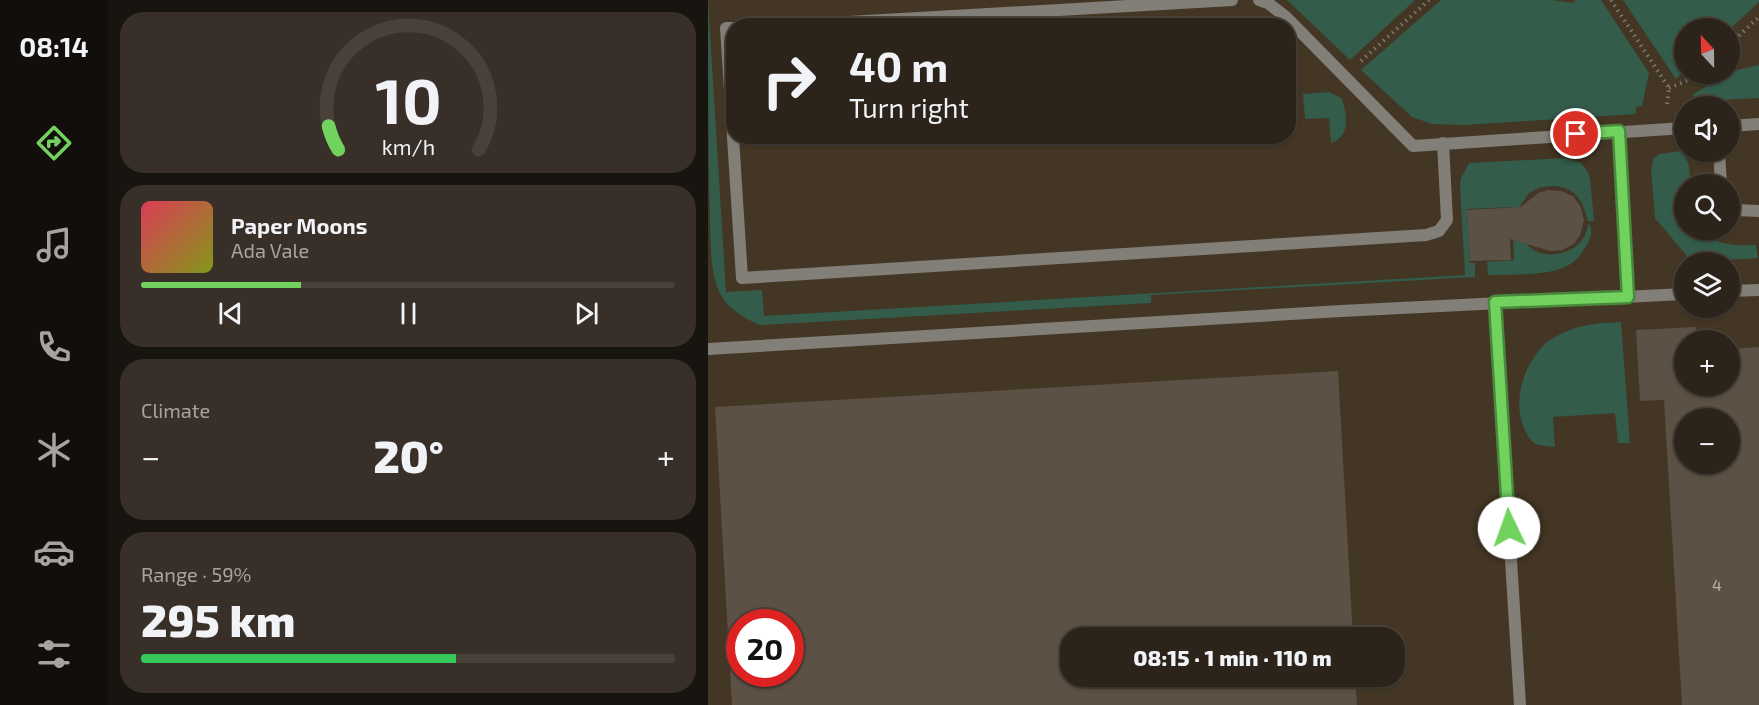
<!DOCTYPE html>
<html lang="en">
<head>
<meta charset="utf-8">
<style>
	body { margin:0; font-family:"Exo 2",sans-serif; background:#383028; color:#f1f3f6; height:100vh; display:flex; flex-direction:column; font-size:22px; white-space:nowrap }
	* { box-sizing:border-box; margin:0 }
	p { font-size:20px; color:#a6a4a3 }
	.icon { flex:none; width:33px; height:33px; fill:none; stroke:currentColor; stroke-width:2; stroke-linecap:round; stroke-linejoin:round }
	.map { position:relative; flex:1; overflow:hidden }
	.drawer { display:flex; flex-direction:column; gap:12px; padding:12px; background:#18140f; width:600px }
	.drawer>* { flex:none }
	.hud { position:absolute; left:18px; top:18px; width:570px; height:126px; border-radius:24px; box-shadow:0 2px 4px #0004,0 0 0 2px #48413a; background:#2c241b; color:#f1f3f6; overflow:hidden }
	.needle { width:39px; rotate:338deg }
	.controls { position:absolute; left:966px; top:18px; display:grid; gap:12px }
	.controls a { display:grid; place-items:center; width:66px; height:66px; border-radius:50%; background:#2c241b; box-shadow:0 2px 4px #0004,0 0 0 2px #48413a; font-size:30px }
	.speed { position:absolute; left:18px; top:609px; display:flex; gap:12px; font-size:30px; font-weight:700; text-align:center }
	.speed>* { display:grid; place-content:center; width:78px; height:78px; border-radius:50%; background:#2c241b; box-shadow:0 2px 4px #0004,0 0 0 2px #48413a; line-height:1 }
	.speed .limit { border:9px solid #d22; background:#fff; color:#111 }
	.pin { position:absolute; display:grid; place-items:center; width:51px; height:51px; color:#fff; margin:-26px; border:3px solid #fff; border-radius:50%; box-shadow:0 2px 6px #0007 }
	.me { position:absolute; width:66px; margin:-33px; rotate:357deg; stroke-linejoin:round; filter:drop-shadow(0 0 4px #0008) }
	.turn { display:flex; align-items:center; gap:21px; height:126px; padding:0 24px; font-size:27px }
	.turn .icon { width:78px; height:78px; stroke-width:2.5 }
	.turn b { display:block; font-size:42px; line-height:51px }
	.big { font-size:45px; font-weight:800; line-height:1.1 }
	.drawer .widget { flex:1; display:flex; flex-direction:column; justify-content:center; gap:9px; min-width:0; padding:0 21px; border-radius:24px; background:#383028 }
	.drawer .dial { align-items:center; gap:0 }
	.dial svg { height:156px; overflow:visible; fill:none; stroke:#48413a; stroke-width:7; stroke-linecap:round; text-anchor:middle }
	.dial text { fill:#f1f3f6; stroke:none }
	.song { display:flex; align-items:center; gap:18px }
	.cover { width:72px; height:72px; border-radius:9px; background:linear-gradient(135deg,hsl(350 70% 55%),hsl(70 70% 35%)) }
	.played { height:6px; border-radius:3px; background:linear-gradient(90deg,#71d25e 30%,#48413a 30%) }
	.keys { display:flex; justify-content:space-around; direction:ltr }
	.heat { display:flex; justify-content:space-between; align-items:center; font-size:33px; direction:ltr }
	.charge { height:9px; border-radius:4px; background:linear-gradient(90deg,#34c759 59%,#48413a 0) }
	.trip { position:absolute; left:352px; top:627px; width:345px; height:60px; border-radius:24px; background:#2c241b; box-shadow:0 2px 4px #0004,0 0 0 2px #48413a; font-weight:800; line-height:60px; text-align:center }
	main { display:flex; flex:1; min-height:0 }
	.dock { display:flex; flex-direction:column; width:108px; justify-content:space-around; align-items:center; background:#120e0b; color:#a6a4a3 }
	.dock .icon { width:42px; height:42px }
	.dock .selected { color:#71d25e }
	.dock b { font-size:27px; color:#f1f3f6 }
	.map>svg:first-child { display:block }
	.built { fill:#433624; fill-rule:evenodd }
	.green { fill:#335c4a }
	.building { fill:#5b5144; fill-rule:evenodd }
	.lines { fill:none; stroke-linecap:round; stroke-linejoin:round }
	.path { stroke:#80786e; stroke-width:4; stroke-dasharray:1.5 4.5; stroke-linecap:butt }
	.service { stroke:#827f78; stroke-width:12 }
	.route-casing { stroke:#49883d; stroke-width:15 }
	.route { stroke:#71d25e; stroke-width:10 }
	.labels { text-anchor:middle; dominant-baseline:central; stroke-width:6; stroke-linejoin:round; paint-order:stroke }
	.number-label { font-size:16px; fill:#b9b2a9 }
</style>
</head>
<body>
<main>
<nav class="dock">
<b>08:14</b>
<svg class="icon selected" aria-label="directions" viewBox="0 0 24 24"><path d="M12 3l9 9-9 9-9-9zM9 14v-3h6M13 9l2 2-2 2"/></svg>
<svg class="icon" aria-label="music" viewBox="0 0 24 24"><path d="M9 18V5l10-2v13"/><circle cx="6" cy="18" r="3"/><circle cx="16" cy="16" r="3"/></svg>
<svg class="icon" aria-label="phone" viewBox="0 0 24 24"><path d="M5 4h4l2 5-3 2q2 4 5 5l2-3 5 2v4C11 20 4 13 5 4z"/></svg>
<svg class="icon" aria-label="climate" viewBox="0 0 24 24"><path d="M12 3v18M4 7l16 10M4 17L20 7"/></svg>
<svg class="icon" aria-label="car" viewBox="0 0 24 24"><path d="M5 17H2v-5l4-1 3-4h7l3 4 3 1v5h-3M9 17h6M6 11h13"/><circle cx="7" cy="17" r="2"/><circle cx="17" cy="17" r="2"/></svg>
<svg class="icon" aria-label="filters" viewBox="0 0 24 24"><path d="M4 7h16M4 17h16"/><circle cx="9" cy="7" r="2"/><circle cx="15" cy="17" r="2"/></svg>
</nav>
<section class="drawer">
<div class="widget dial"><svg viewBox="0 0 100 80">
<path d="M14 69A42 42 0 1 1 86 69"/>
<path d="M14 69A42 42 0 0 1 9 57" stroke="#71d25e"/>
<text x="50" y="56" font-size="32" font-weight="700">10</text>
<text x="50" y="72" font-size="11">km/h</text>
</svg></div>
<div class="widget">
<div class="song"><i class="cover"></i><div><b>Paper Moons</b><p>Ada Vale</p></div></div>
<div class="played"></div>
<div class="keys"><svg class="icon" aria-label="previous" viewBox="0 0 24 24"><path d="M18 5L8 12l10 7zM5 5v14"/></svg><svg class="icon" aria-label="pause" viewBox="0 0 24 24"><path d="M8 5v14M16 5v14"/></svg><svg class="icon" aria-label="next" viewBox="0 0 24 24"><path d="M6 5l10 7-10 7zM19 5v14"/></svg></div>
</div>
<div class="widget"><p>Climate</p>
<div class="heat"><a>−</a><b class="big">20°</b><a>+</a></div>
</div>
<div class="widget"><p>Range · 59%</p><b class="big">295 km</b><div class="charge"></div></div>
</section>
<div class="map">
<svg width="1051" height="705" viewBox="0 0 1051 705">
	<rect width="100%" height="100%" fill="#3a3024"/>
	<!-- built -->
	<path class="built" d="M0 0H1051V705H0ZM26 26H580V136H26ZM976 28H1022V74H976ZM976 106H1022V152H976ZM976 184H1022V230H976ZM976 262H1022V308H976ZM976 340H1022V386H976ZM976 418H1022V464H976ZM32 622H82V674H32ZM363 638H687V676H363Z"/>
	<!-- green -->
	<g class="green">
		<path d="M0 0 18 292 54 290 56 316 757 275 752 187 753 178 761 163 857 158 873 163 880 172 882 178 886 221H880C877 212 875 202 868 195 857 184 836 183 823 192 818 196 815 202 812 207 813 216 811 228 814 236 823 261 860 259 874 240 878 235 879 228 881 223 885 230 883 237 879 245 875 251 870 259 864 263 845 277 804 274 780 275L779 262 806 260 804 207 759 209 762 263H767V277L443 295V303L52 325C36 318 18 308 11 291 2 270 3 246 2 224 0 149 0 74 0 0Z"/>
		<polygon points="579,0 707,0 642,60"/>
		<polygon points="733,0 844,0 865,3 867,0 893,0 941,73 934,106 928,107 928,114 757,125 724,124 704,117 653,70"/>
		<polygon points="915,0 1051,0 1051,2 1022,29 976,28 976,71 968,79"/>
		<polygon points="1051,65 1051,98 989,101 985,94 1029,70"/>
		<path d="M621 92 633 98 635 102C639 118 642 137 623 143L621 118 597 119 595 94Z"/>
		<path d="M973 151C982 160 982 172 982 184H976V230H994C1008 246 1028 246 1048 245L1050 258 984 262 947 218 943 169 946 158 951 154Z"/>
		<path d="M913 322 922 443H910L907 413 845 417 847 447C841 446 833 446 828 444 823 442 819 435 817 430 803 401 816 363 839 342 842 339 847 337 851 335 874 324 888 323 913 322Z"/>
	</g>
	<!-- building -->
	<g class="building">
		<polygon points="840,190 853,191 865,196 873,207 876,220 873,233 866,244 854,250 842,251 802,239 803,260 762,261 759,210 813,207 830,193"/>
		<path d="M988 327 989 340H976V386H1022V349L1051 347V705H974L956 400 932 401 928 330ZM976 418H1022V464H976Z"/>
		<path d="M630 371 645 638H363V676H647L649 705H24L7 407ZM32 622H82V674H32Z"/>
	</g>
	<g class="lines">
		<!-- path -->
		<g class="path">
			<polyline points="903,0 961,88 959,105"/>
			<polyline points="1022,44 1051,17"/>
			<polyline points="653,61 721,0"/>
			<polyline points="961,88 983,79 989,74"/>
		</g>
		<!-- service -->
		<g class="service">
			<polyline points="551,0 560,3 578,17 705,146 976,128"/>
			<polyline points="71,26 524,0"/>
			<polyline points="26,28 18,28 34,278 718,235 731,231 739,220 735,143"/>
			<polyline points="1022,126 1051,124"/>
			<polyline points="911,131 920,297"/>
			<polyline points="1011,152 1013,184"/>
			<polyline points="1022,207 1027,210 1051,211"/>
			<polyline points="1022,291 1051,290"/>
			<polyline points="787,302 812,705"/>
			<polyline points="0,349 633,311 976,294"/>
		</g>
	</g>
	<g class="lines">
		<defs>
			<polyline id="route" points="801,528 787,302 920,297 911,131 868,134"/>
		</defs>
		<!-- route casing -->
		<use href="#route" class="route-casing"/>
		<!-- route -->
		<use href="#route" class="route"/>
	</g>
	<g class="labels">
		<!-- number labels -->
		<g class="number-label">
			<text x="1009" y="584">4</text>
		</g>
	</g>
</svg>
<div class="controls">
<a><svg class="needle" viewBox="-14 -14 28 28"><path d="M0-13l5 13h-10z" fill="#e53935"/><path d="M0 13l5-13h-10z" fill="#a6a4a3"/></svg></a>
<a><svg class="icon" aria-label="sound" viewBox="0 0 24 24"><path d="M4 9h4l5-4v14l-5-4H4zM17 9q2 3 0 6"/></svg></a>
<a><svg class="icon" aria-label="search" viewBox="0 0 24 24"><circle cx="10" cy="10" r="6"/><path d="M15 15l6 6"/></svg></a>
<a><svg class="icon" aria-label="layers" viewBox="0 0 24 24"><path d="M12 4l9 5-9 5-9-5zM3 14l9 5 9-5"/></svg></a>
<a>+</a>
<a>−</a>
</div>
<div class="speed"><div class="limit">20</div></div>
<div class="pin" style="left:868px;top:134px;background:#d93025"><svg class="icon" aria-label="arrive" viewBox="0 0 24 24"><path d="M6 21V4h12l-3 4 3 4H6"/></svg></div>
<svg class="me" style="left:801px;top:528px" viewBox="-20 -20 40 40"><circle r="19" fill="#fff"/><path d="M0-13L10 11 0 6-10 11z" fill="#71d25e"/></svg>
<div class="trip">08:15 · 1 min · 110 m</div>
<div class="hud">
<div class="turn"><svg class="icon" aria-label="right" viewBox="0 0 24 24"><path d="M7 20v-9h11M14 6l5 5-5 5"/></svg><div><b>40 m</b>Turn right</div></div>
</div>
</div>
</main>
</body>
</html>
